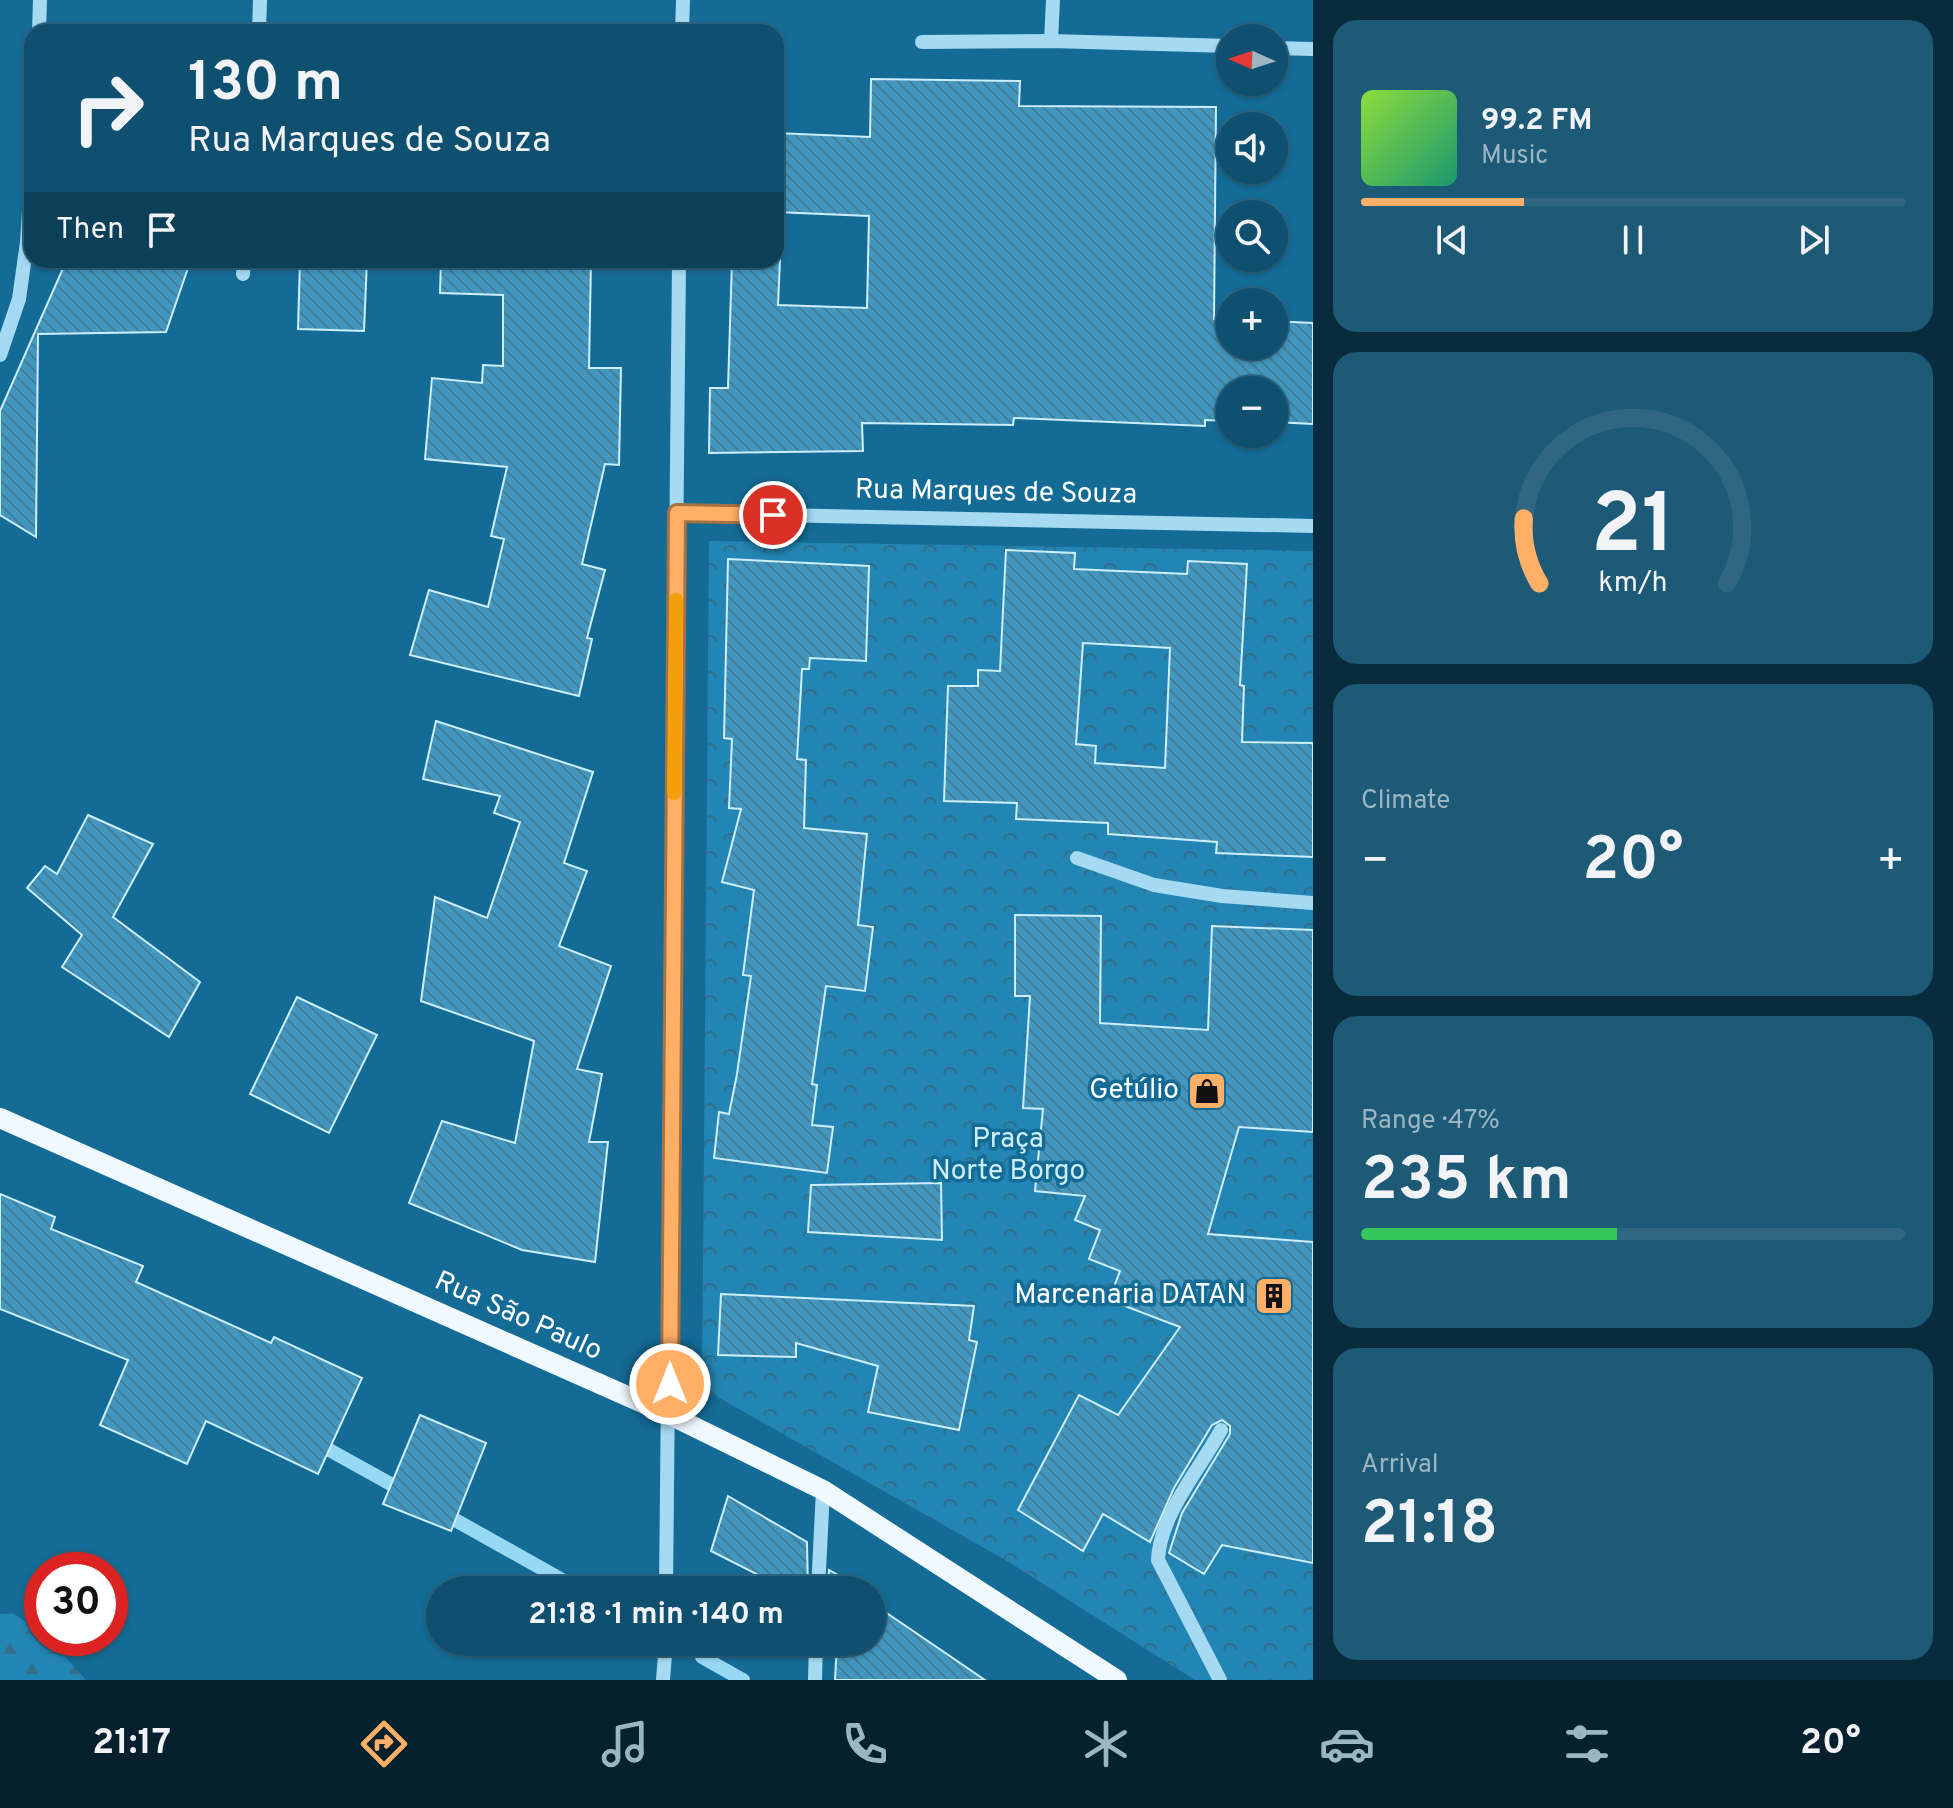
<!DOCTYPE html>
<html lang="en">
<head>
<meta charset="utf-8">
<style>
	body { margin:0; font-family:Overpass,sans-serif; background:#1d5a78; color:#f1f3f6; height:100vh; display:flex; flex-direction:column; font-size:30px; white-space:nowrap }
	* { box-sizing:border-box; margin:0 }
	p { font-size:26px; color:#9bb5c3 }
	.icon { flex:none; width:44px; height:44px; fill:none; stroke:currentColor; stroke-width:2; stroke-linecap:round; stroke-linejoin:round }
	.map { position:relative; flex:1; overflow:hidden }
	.drawer { display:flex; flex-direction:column; gap:20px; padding:20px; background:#082c3e; width:640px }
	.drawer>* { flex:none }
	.guide { position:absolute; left:24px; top:24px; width:760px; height:244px; border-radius:24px; box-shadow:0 2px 6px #0004,0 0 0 2px #2f6783; background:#0f5070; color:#f1f3f6; overflow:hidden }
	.needle { width:52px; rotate:273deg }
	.fabs { position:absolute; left:1216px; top:24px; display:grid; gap:16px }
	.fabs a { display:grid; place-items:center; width:72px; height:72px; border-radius:50%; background:#0f5070; box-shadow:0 2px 6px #0004,0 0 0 2px #2f6783; font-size:40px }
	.speed { position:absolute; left:24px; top:1552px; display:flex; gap:16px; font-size:40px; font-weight:700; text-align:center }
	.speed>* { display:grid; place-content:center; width:104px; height:104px; border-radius:50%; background:#0f5070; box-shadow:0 2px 6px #0004,0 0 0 2px #2f6783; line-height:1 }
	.speed .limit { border:12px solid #d22; background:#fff; color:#111 }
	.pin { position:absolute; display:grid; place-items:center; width:68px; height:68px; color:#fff; margin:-34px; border:4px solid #fff; border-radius:50%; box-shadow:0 2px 8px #0007 }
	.me { position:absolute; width:88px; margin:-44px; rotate:0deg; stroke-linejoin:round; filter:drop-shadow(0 0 6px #0008) }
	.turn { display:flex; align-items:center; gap:28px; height:168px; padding:0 32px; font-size:36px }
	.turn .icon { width:104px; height:104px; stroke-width:2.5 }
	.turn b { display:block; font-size:56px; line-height:68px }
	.then { display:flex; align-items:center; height:76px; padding:0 32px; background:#0003; gap:16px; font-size:30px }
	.big { font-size:60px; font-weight:700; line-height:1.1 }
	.drawer .tile { flex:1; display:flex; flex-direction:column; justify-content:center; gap:12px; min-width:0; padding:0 28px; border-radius:24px; background:#1d5a78 }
	.drawer .dial { align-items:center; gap:0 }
	.dial svg { height:208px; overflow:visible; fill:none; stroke:#2f6783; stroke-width:7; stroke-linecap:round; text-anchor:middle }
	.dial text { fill:#f1f3f6; stroke:none }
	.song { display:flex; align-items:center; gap:24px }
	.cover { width:96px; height:96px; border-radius:12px; background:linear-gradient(135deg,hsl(90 70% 55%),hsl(160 70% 35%)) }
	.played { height:8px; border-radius:4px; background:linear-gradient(90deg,#ffaf66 30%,#2f6783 30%) }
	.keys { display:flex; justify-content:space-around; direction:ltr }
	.heat { display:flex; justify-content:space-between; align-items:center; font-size:44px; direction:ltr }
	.charge { height:12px; border-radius:6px; background:linear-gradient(90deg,#34c759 47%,#2f6783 0) }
	.trip { position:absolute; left:426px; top:1576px; width:460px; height:80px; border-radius:40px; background:#0f5070; box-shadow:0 2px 6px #0004,0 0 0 2px #2f6783; font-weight:700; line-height:80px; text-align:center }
	.dock { display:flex; height:128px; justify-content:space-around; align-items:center; background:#06202d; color:#9bb5c3 }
	.dock .icon { width:56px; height:56px }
	.dock .active { color:#ffaf66 }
	.dock b { font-size:36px; color:#f1f3f6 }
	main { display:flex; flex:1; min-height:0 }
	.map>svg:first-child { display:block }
	.forest { fill:url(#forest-firs) }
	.park { fill:url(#park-crowns) }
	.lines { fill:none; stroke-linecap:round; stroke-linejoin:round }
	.stream { stroke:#97d9f5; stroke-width:14 }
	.building { fill:url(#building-back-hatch); stroke:#cdeefd; stroke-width:2; fill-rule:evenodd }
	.minor { stroke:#a5daf2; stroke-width:14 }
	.major { stroke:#f0f9ff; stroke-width:20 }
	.route-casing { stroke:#a67242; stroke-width:20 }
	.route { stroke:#ffaf66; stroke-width:14 }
	.slow { stroke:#f59e0b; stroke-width:14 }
	.labels { text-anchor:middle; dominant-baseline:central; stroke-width:7; stroke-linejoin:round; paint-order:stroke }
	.street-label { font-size:28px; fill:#fff; stroke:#146b96 }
	.poi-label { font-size:28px; fill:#fff; stroke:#146b96; text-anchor:end }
	.park-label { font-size:28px; fill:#cdeefd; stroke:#146b96 }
</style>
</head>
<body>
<main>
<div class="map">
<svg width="1313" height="1680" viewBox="0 0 1313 1680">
	<defs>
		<pattern id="forest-firs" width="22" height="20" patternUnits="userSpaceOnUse" patternTransform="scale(2)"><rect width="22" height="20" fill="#2385b3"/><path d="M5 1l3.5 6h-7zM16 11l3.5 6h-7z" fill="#336e8a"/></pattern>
		<pattern id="park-crowns" width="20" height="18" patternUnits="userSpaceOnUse" patternTransform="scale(2)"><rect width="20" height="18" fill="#2385b3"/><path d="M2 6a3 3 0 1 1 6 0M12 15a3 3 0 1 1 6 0" fill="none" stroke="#336e8a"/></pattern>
		<pattern id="building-back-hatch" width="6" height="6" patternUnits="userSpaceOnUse" patternTransform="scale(2)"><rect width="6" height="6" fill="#4197bf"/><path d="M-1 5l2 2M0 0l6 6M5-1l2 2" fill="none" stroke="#457d97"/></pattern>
	</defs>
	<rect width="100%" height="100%" fill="#146b96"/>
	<!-- forest -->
	<polygon class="forest" points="13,1613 42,1634 42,1638 50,1640 86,1680 0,1680 0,1614"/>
	<!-- park -->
	<polygon class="park" points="709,541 1313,551 1313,1680 1195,1680 1007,1561 702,1388"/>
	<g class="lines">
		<!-- stream -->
		<g class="stream">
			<polyline points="315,1442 405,1492"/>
			<polyline points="441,1512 580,1590"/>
			<polyline points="702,1657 743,1680"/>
		</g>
	</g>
	<!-- building -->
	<g class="building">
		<polygon points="871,79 1020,81 1019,106 1216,107 1214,319 1230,320 1230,346 1274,346 1274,321 1313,323 1313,424 1274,422 1274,390 1230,390 1230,421 1205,420 1205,426 1014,418 1013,425 862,423 863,451 709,453 710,388 728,388 732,260 780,260 778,305 867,308 869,216 776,212 776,133 870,137"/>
		<polygon points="300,260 367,260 364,331 298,329"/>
		<polygon points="441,260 591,260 589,368 621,368 619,465 605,464 582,564 605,570 587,638 592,639 579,696 410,655 429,590 488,607 504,539 491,536 507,467 425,459 432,378 482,383 483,365 503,366 503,295 440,293"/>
		<polygon points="64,266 188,268 166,332 38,334 36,537 0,515 0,411"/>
		<path d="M1006 550 1075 553 1074 569 1187 574 1188 561 1247 564 1240 685 1244 686 1242 742 1313 743V857L1216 853 1217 842 1108 834V823L1016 819 1017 803 944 801 948 686H978V670L1000 671ZM1083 643 1170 648 1165 768 1095 763 1096 746 1076 744Z"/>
		<polygon points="728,559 869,566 866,661 810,658 809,669 802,669 797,759 806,760 804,828 867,834 858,925 873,927 865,991 826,986 812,1084 817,1085 812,1125 833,1127 827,1173 714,1158 719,1112 729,1114 737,1074 751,976 743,975 754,890 722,882 741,809 729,808 732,739 724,738"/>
		<polygon points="436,721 593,772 564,863 587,871 559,946 611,966 577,1069 602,1074 589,1142 608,1142 595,1262 522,1250 409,1203 442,1121 515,1143 534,1041 421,1001 435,897 487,918 520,822 494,813 500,796 423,779"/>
		<polygon points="88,815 153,844 113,917 200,982 169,1037 62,967 82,935 27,888 45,866 57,874"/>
		<polygon points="1015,915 1101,916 1100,1023 1208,1030 1212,926 1313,930 1313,1132 1239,1127 1208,1234 1313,1242 1313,1563 1222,1545 1204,1574 1169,1553 1182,1513 1230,1434 1230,1426 1222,1420 1212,1425 1174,1488 1150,1542 1103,1514 1083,1551 1018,1510 1079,1395 1118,1415 1180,1327 1109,1300 1120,1271 1089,1259 1100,1230 1075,1220 1085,1196 1035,1191 1043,1109 1023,1108 1030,996 1015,996"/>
		<polygon points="297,997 377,1035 329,1133 250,1094"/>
		<polygon points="941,1183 942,1240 808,1232 811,1185"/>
		<polygon points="0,1194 55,1217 51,1229 143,1266 136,1282 271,1343 274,1337 362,1378 318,1474 206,1421 187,1464 100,1425 128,1360 0,1309"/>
		<polygon points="721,1294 974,1306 969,1340 977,1342 959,1430 868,1412 878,1366 796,1343 796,1357 718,1355"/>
		<polygon points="420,1415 486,1443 451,1531 383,1504"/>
		<polygon points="728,1496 807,1542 808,1590 788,1590 711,1551"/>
		<polygon points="829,1570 865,1590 828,1590"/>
		<polygon points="872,1603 985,1680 835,1680 837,1642 872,1642"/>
	</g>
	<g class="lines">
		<!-- minor -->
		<g class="minor">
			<polyline points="39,32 40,0"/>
			<polyline points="259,32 260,0"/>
			<polyline points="682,32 683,0"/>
			<polyline points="1051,41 1053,0"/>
			<polyline points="922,42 1051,41 1230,46"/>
			<polyline points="1274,48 1313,49"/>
			<polyline points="243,274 244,260"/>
			<polyline points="0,355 19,299 27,242 32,162"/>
			<polyline points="677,513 1313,526"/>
			<polyline points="1077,858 1154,885 1222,896 1313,903"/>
			<polyline points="666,1590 679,260"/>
			<polyline points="818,1590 823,1490"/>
			<polyline points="663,1680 666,1642"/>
			<polyline points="815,1680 816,1642"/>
			<path d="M1220 1680 1158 1560C1160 1514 1200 1469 1221 1430"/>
		</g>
		<!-- major -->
		<polyline class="major" points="0,1118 670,1415 823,1490 1117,1680"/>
	</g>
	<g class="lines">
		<defs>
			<polyline id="route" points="670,1384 677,513 773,515"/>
		</defs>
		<!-- route casing -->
		<use href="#route" class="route-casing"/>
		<!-- route -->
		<use href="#route" class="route"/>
		<!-- slow -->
		<polyline class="slow" points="674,793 676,600"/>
	</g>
	<!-- icons -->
	<defs>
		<symbol id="shop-square" viewBox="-11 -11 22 22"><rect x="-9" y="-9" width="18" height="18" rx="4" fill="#ffaf66" stroke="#146b96"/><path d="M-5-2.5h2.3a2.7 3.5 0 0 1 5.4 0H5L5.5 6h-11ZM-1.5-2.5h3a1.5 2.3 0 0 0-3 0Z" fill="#111"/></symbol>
		<symbol id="building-square" viewBox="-11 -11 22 22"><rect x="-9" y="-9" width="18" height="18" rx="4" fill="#ffaf66" stroke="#146b96"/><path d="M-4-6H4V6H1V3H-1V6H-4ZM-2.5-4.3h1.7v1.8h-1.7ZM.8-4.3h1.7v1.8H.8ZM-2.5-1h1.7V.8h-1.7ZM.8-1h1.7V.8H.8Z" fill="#111"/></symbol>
	</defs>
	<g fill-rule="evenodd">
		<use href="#shop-square" x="1185" y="1069" width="44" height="44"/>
		<use href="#building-square" x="1252" y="1274" width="44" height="44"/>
	</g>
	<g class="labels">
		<!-- street labels -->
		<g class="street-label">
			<text transform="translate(996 493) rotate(1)">Rua Marques de Souza</text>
			<text transform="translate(518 1317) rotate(24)">Rua São Paulo</text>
		</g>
		<!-- poi labels -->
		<g class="poi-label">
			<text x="1179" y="1091">Getúlio</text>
			<text x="1246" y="1296">Marcenaria DATAN</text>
		</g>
		<!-- park labels -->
		<g class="park-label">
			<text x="1008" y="1140">Praça<tspan x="1008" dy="32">Norte Borgo</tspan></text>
		</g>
	</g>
</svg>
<div class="fabs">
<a><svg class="needle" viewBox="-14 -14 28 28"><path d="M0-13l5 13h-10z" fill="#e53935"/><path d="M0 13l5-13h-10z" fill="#9bb5c3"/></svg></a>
<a><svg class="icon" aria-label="sound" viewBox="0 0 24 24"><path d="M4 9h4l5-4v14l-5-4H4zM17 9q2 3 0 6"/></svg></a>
<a><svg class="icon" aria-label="search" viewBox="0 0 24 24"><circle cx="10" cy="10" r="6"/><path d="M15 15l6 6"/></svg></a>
<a>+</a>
<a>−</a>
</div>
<div class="speed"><div class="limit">30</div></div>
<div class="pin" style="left:773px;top:515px;background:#d93025"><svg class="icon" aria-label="arrive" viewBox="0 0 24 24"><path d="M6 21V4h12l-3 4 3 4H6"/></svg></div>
<svg class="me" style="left:670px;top:1384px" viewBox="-20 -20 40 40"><circle r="17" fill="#ffaf66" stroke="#fff" stroke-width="3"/><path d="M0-11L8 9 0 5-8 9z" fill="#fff"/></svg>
<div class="trip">21:18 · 1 min · 140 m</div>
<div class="guide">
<div class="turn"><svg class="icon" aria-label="right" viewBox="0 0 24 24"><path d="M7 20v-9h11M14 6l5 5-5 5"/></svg><div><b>130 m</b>Rua Marques de Souza</div></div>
<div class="then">Then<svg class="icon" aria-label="arrive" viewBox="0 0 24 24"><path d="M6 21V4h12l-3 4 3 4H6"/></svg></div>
</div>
</div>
<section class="drawer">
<div class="tile">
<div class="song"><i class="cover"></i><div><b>99.2 FM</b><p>Music</p></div></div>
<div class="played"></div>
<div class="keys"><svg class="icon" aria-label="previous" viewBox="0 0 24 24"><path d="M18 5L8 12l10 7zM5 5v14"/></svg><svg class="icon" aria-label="pause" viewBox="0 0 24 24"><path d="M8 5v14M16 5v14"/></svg><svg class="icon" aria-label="next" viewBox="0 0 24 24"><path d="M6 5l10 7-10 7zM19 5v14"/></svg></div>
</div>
<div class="tile dial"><svg viewBox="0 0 100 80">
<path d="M14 69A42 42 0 1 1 86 69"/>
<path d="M14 69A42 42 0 0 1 8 44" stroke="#ffaf66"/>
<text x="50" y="56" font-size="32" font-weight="700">21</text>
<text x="50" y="72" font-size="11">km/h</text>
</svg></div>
<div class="tile"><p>Climate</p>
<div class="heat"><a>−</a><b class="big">20°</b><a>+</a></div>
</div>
<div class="tile"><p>Range · 47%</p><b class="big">235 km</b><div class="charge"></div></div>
<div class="tile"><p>Arrival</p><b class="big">21:18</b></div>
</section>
</main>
<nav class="dock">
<b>21:17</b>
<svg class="icon active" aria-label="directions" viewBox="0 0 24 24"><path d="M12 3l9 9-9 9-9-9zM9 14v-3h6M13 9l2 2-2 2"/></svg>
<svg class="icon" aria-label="music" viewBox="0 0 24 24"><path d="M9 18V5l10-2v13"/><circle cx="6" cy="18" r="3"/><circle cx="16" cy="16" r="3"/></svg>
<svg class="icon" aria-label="phone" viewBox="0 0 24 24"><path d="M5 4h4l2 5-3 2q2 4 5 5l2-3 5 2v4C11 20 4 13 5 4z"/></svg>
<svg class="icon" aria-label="climate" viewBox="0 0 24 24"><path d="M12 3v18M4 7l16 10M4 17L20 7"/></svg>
<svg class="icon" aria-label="car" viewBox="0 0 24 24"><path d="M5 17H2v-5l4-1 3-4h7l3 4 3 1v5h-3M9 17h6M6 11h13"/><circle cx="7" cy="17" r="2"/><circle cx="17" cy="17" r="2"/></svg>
<svg class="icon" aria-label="filters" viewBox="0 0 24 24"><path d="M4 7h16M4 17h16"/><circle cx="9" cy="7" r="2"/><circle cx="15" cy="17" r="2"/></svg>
<b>20°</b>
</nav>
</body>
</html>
